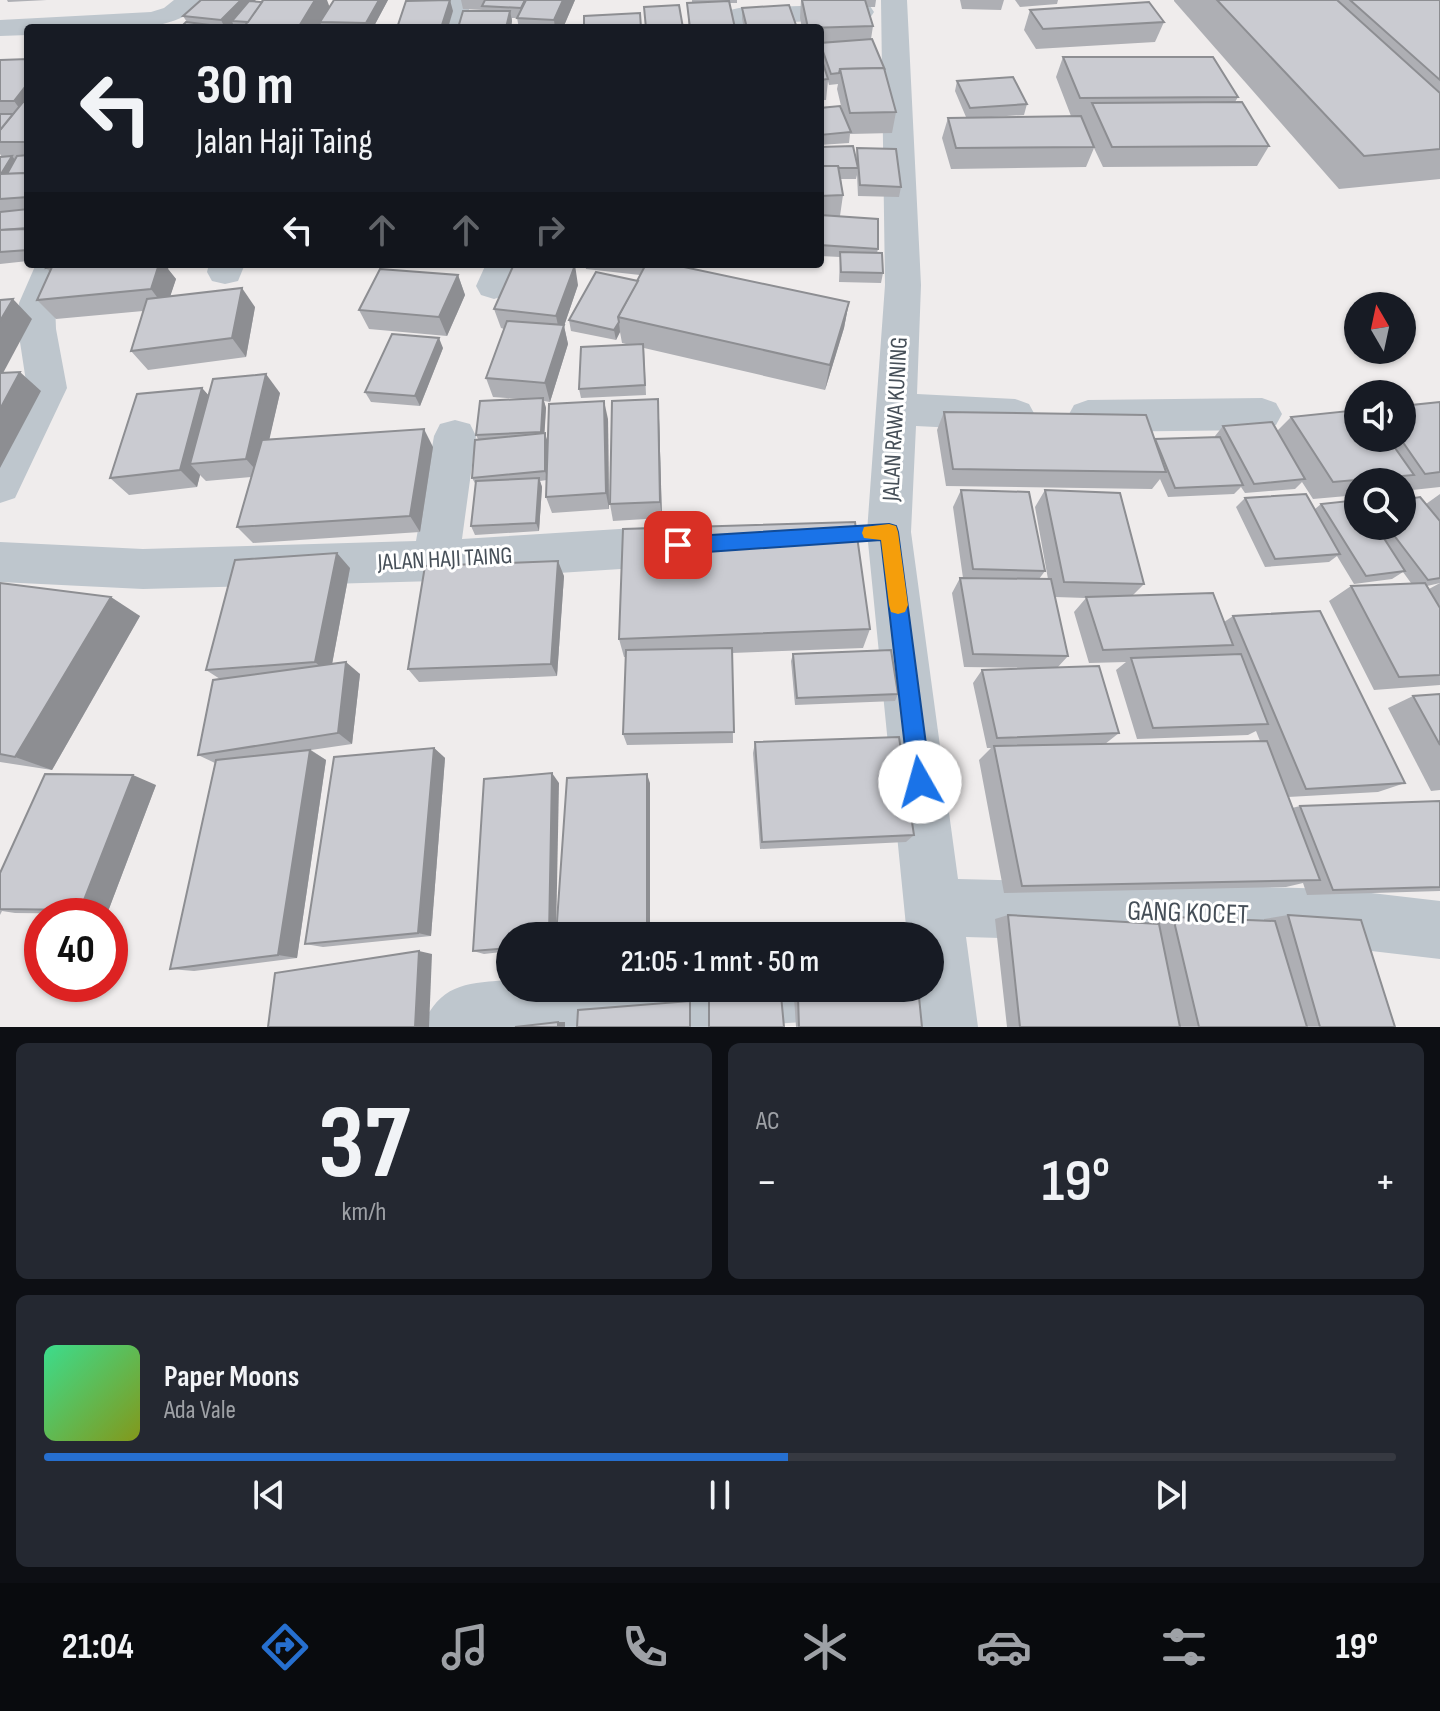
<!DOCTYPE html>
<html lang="id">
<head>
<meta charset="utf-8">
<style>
	body { margin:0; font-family:"Sofia Sans Condensed",sans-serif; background:#242831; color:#f1f3f6; height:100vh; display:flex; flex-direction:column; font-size:30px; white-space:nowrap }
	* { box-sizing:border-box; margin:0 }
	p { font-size:26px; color:#9ea1a6 }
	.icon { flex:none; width:44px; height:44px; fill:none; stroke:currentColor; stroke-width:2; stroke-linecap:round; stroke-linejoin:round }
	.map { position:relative; height:1027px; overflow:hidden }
	.drawer { display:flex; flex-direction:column; gap:16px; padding:16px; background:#0d0f14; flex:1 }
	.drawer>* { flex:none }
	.top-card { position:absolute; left:24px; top:24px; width:800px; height:244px; border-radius:8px; box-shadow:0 2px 6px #0004; background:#171b24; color:#f1f3f6; overflow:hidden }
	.needle { width:52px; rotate:351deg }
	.tools { position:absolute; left:1344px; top:292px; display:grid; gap:16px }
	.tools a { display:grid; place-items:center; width:72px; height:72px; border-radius:50%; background:#171b24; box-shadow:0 2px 6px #0004; font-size:40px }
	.speed { position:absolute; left:24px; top:898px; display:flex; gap:16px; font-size:40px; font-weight:700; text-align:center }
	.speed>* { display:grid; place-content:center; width:104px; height:104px; border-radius:50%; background:#171b24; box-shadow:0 2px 6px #0004; line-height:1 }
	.speed .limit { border:12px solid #d22; background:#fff; color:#111 }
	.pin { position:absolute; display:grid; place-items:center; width:68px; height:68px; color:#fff; margin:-34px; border-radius:16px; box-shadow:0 4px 12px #0006 }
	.me { position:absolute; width:88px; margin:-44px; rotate:353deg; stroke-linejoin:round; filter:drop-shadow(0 0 6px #0008) }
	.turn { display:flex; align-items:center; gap:28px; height:168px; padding:0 40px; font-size:36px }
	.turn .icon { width:104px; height:104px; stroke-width:2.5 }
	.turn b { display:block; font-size:56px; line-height:68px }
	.lanes { display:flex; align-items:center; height:76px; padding:0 40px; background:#0003; justify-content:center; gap:40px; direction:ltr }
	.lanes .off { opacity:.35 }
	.big { font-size:60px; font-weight:600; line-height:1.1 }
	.drawer .card { flex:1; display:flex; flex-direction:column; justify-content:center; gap:12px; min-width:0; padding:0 28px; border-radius:12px; background:#242831 }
	.drawer .dial { align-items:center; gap:0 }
	.dial b { font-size:104px; line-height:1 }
	.song { display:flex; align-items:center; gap:24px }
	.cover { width:96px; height:96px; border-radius:12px; background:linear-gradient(135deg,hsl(150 70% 55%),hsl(70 70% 35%)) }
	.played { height:8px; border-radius:4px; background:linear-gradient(90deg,#266fcf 55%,#363941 55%) }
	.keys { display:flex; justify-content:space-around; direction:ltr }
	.heat { display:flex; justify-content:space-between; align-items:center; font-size:44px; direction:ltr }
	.drawer .tiles { flex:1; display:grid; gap:16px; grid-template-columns:1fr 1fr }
	.card:last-child { grid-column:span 2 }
	.trip { position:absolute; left:496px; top:922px; width:448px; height:80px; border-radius:40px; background:#171b24; box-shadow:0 2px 6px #0004; font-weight:600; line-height:80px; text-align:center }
	.tab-bar { display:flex; height:128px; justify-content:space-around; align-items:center; background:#090b0e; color:#9ea1a6 }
	.tab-bar .icon { width:56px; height:56px }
	.tab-bar .current { color:#266fcf }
	.tab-bar b { font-size:36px; color:#f1f3f6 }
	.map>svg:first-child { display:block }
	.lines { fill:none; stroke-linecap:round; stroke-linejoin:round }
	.minor { fill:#bec6cd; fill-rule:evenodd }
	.wall { fill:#aeafb4; fill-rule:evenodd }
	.shaded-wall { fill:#8d8e92 }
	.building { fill:#cacbd1; stroke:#8d8e92; stroke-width:2 }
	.route { fill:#1a73e8; stroke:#114b97; stroke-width:2 }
	.slow { fill:#f59e0b }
	.labels { text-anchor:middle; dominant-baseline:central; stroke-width:6; stroke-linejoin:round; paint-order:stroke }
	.street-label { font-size:24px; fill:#464f58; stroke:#fff }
	.near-street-label { font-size:28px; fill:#464f58; stroke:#fff }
</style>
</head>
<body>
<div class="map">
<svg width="1440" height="1027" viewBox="0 0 1440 1027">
	<rect width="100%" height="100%" fill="#efecec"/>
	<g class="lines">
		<!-- minor -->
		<g class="minor">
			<path d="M174 0H204C176 41 74 28 28 28V35L0 36V20L151 12 164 8Z"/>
			<polygon points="445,0 471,0 465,28 437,28"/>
			<polygon points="881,0 907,0 921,285 917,394 1015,399 1029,404 1035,415 1029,426 1015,431 916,426 911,532 958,879 1337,889 1440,901 1440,959 1337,947 966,937 978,1027 916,1027 912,988 930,988 930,936 907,936 867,532 885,285"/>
			<polygon points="861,4 870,6 874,12 870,18 750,24 751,28 723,28 722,19 730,10 739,8"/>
			<polygon points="36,264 72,264 55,303 56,329 67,388 15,498 0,503 0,442 27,388 18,329 19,303"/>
			<polygon points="209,264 245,264 238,281 225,284 212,281 207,272"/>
			<polygon points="486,264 525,264 507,295 494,299 481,295 476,286"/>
			<polygon points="1262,398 1276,403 1282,414 1276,425 1262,430 1088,432 1074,427 1068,416 1074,405 1088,400"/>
			<polygon points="455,420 470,424 476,436 462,539 683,525 699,531 706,545 699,559 683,565 436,581 143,589 0,582 0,542 143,549 416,541 434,436 440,424"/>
			<path d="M510 980V988H893L884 1009 863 1018 727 1027H422C440 983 467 983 510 980Z"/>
		</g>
	</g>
	<!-- wall -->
	<g class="wall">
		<polygon points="7,0 47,0 8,2"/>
		<polygon points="334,0 388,0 373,28 323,28 321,24 319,28 235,28 233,24 229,28 180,28 187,22 183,16 255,2 329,7"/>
		<polygon points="461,0 575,0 563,28 519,28 517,18 512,18 511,28 458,28 483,11 483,10 463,9"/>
		<polygon points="692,0 737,0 737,3 730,3 735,28 689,28 687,3 692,3"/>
		<polygon points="801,0 876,0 875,7 868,7 873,26 871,39 896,112 892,133 850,134 849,143 820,145 820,108 842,110 837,89 838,84 829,85 828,81 826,100 820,100 820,28 802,28 800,18"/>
		<polygon points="960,0 1004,0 1001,10 962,9"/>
		<polygon points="1015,0 1058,0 1057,4 1020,7"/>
		<polygon points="1174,0 1440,0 1440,179 1339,189 1174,1"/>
		<polygon points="742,8 797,28 744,28 742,19"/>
		<polygon points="1030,10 1164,22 1155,42 1036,49 1024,30"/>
		<polygon points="1063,57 1238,97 1235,102 1269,146 1257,166 1103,167 1094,148 1086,167 951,169 942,138 948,118 966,117 955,91 957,81 1027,104 1024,115 991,117 1071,116 1056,77"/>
		<polygon points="28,59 28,261 0,264 0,157 2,157 0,154 0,60"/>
		<polygon points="820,147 856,158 857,148 901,187 899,197 858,196 857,175 856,179 841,179 843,195 840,216 828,216 878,249 877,253 883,273 881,283 839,282 840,257 820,256"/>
		<polygon points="246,264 308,264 248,266"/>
		<polygon points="585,264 670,264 849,302 844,328 825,390 644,348 646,395 581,398 579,389 626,344 622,343 620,332 616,340 571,331 569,320 638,281 640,275 586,269"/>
		<polygon points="46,268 168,269 176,279 170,296 255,307 246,357 148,370 131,351 143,311 56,319 37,300 50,272"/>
		<polygon points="458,275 465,295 447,336 369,329 359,310"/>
		<polygon points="578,285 564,326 568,344 550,402 544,401 546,408 544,433 548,443 608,419 609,509 552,513 546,497 547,480 540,481 542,487 539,531 475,535 471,526 476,485 472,478 478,439 476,435 521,399 493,397 486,378 504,329 501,328 494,309"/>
		<polygon points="443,348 420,406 371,402 365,392"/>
		<polygon points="202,388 208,395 280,393 269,439 433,447 420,532 253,543 237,527 251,477 206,481 200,475 197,487 129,495 110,478"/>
		<polygon points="658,399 659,418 662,518 613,521 610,504"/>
		<polygon points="1440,402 1440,487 1403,491 1402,482 1358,482 1358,495 1313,499 1302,482 1295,489 1245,493 1241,487 1234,494 1168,497 1160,479 1152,489 946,486 937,430 944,412 1154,440 1215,437 1215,436 1223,426 1277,431 1291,417 1358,438 1402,438"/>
		<path d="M961 490 1045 571 1039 579H1048L1035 507 1045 490 1144 584 1132 596 1224 622 1233 616 1405 783 1378 792 1288 797 1292 808 1300 806 1440 801V891L1307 895 1303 883 1286 887 1004 893 979 760 991 748H987L973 683 982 670 1037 668 964 667 952 593 960 578H963L953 507ZM1055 597 1086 598 1074 612 1089 663 1126 662 1116 670 1137 739 1248 735 1256 731 1260 741 1105 744 1119 733 1057 668 1068 656Z"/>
		<path d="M1440 494V685L1374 690 1329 601 1351 586 1411 583 1403 572 1392 579 1354 584 1337 556 1329 562 1265 567 1236 507 1245 498 1315 509 1321 504 1358 526H1402L1426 504ZM1440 583 1429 589 1427 586Z"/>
		<polygon points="350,568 332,664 360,674 352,744 311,750 326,760 297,958 194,971 170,969 215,763 198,755 220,679 206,670"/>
		<polygon points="564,576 557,676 419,682 408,669"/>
		<polygon points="0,583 140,616 52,770 0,762"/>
		<polygon points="870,629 863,648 732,653 733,743 627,745 623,734 626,657 624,657 619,639"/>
		<polygon points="793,654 898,694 895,701 795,705 791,661"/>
		<polygon points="1440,694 1440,790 1431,791 1388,708 1413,696"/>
		<polygon points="755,742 914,835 906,842 760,849 753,753"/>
		<polygon points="434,748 445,758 431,936 323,947 305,944"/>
		<polygon points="559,783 510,936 510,951 484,954 473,951"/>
		<polygon points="156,785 107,914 15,913 2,911 0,915 0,873"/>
		<polygon points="1008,915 1154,924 1153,921 1173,917 1264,920 1264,919 1288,915 1395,1027 1007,1027 995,919"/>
		<polygon points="794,997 798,997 922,1027 796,1027"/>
	</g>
	<!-- shaded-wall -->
	<g class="shaded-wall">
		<polygon points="241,0 256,0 236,21 232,21 233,24 229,28 225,28 221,20"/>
		<polygon points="315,0 327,0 330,8 320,22 321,24 319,28 298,28"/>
		<polygon points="379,0 388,0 373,28 368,28 366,23"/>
		<polygon points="450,0 453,11 448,28 441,28"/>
		<polygon points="563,0 575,0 563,28 555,28 554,20"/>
		<polygon points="510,11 512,21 511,28 506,28"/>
		<polygon points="28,83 28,120 14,101"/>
		<polygon points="12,156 21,167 0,177"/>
		<polygon points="153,264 170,264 168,269 176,279 166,309 151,289"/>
		<polygon points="575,265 578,285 564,326 568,344 550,402 545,383 560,335 556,316"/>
		<polygon points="458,275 465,295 447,336 439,317"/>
		<polygon points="242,288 255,307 246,357 232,338"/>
		<polygon points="13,299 32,319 2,375 0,373 0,321"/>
		<polygon points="849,302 844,328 825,390 830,365"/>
		<polygon points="619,322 620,332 616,340 614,330"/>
		<polygon points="439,338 443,348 420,406 415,396"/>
		<polygon points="20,372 41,391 0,468 0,409"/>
		<polygon points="266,374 280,393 261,476 246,459"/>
		<polygon points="202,388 218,406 190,464 200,475 197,487 180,470"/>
		<polygon points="543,398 546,408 544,442 541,432"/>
		<polygon points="658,399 659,418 662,518 660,502"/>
		<polygon points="604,401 608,419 609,509 606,493"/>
		<polygon points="424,429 433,447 420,532 410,516"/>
		<polygon points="545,433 548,443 548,480 545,471"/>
		<polygon points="539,478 542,487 539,531 536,523"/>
		<polygon points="337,553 350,568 330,675 315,662"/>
		<polygon points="558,561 564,576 557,676 551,664"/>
		<polygon points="111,597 140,616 52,770 15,757"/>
		<polygon points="346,662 360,674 352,744 338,733"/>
		<polygon points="434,748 445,758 431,936 418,933"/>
		<polygon points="310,750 326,760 297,958 278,955"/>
		<polygon points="552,773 559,783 556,936 549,936"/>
		<polygon points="647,774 650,783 650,936 647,936"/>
		<polygon points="133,775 156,785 107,914 80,910"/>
		<polygon points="419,951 432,954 429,1027 415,1027"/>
		<rect x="558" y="1022" width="7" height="5"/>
	</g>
	<!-- building -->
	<g class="building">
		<polygon points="201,0 241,0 221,20 183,16"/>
		<polygon points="263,0 315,0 298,28 244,27"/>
		<polygon points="334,0 379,0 366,23 320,22"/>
		<polygon points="450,0 441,28 397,28 406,1"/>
		<polygon points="485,0 525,0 521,8 482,6"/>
		<polygon points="526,0 563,0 554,20 517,18"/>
		<polygon points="802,0 865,0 873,26 808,28"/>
		<polygon points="1217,0 1337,0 1440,93 1440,149 1364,156"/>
		<polygon points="1350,0 1440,0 1440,80"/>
		<polygon points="249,1 262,2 248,22 232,21"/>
		<polygon points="729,1 735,28 690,28 687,3"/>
		<polygon points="1149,2 1164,22 1043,29 1030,10"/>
		<polygon points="679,5 683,28 646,28 644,7"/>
		<polygon points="789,5 797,28 747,28 742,8"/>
		<polygon points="463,11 510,11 506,28 458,28"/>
		<polygon points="640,13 641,28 584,28 584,16"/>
		<polygon points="186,22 210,25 207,28 180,28"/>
		<polygon points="872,39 885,70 884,68 840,69 839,73 831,74 820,43"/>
		<polygon points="820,54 828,79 820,80"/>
		<polygon points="1063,57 1213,57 1238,97 1080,98"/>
		<polygon points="28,59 28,83 14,101 0,101 0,60"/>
		<polygon points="884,68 896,112 850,113 840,69"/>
		<polygon points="1013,77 1027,104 970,108 957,81"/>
		<polygon points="23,102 28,102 28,142 0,142 0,130"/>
		<polygon points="1242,102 1269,146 1112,147 1092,103"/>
		<polygon points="840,106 851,132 820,135 820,108"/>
		<polygon points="0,114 13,114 0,130"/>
		<polygon points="1081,116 1094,147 956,148 948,118"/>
		<polygon points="853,146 858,168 839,168 838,166 823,166 820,147"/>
		<polygon points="857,148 896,149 901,187 860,185"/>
		<polygon points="28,155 28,173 7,174 17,156"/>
		<polygon points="12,156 1,174 0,174 0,157"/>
		<polygon points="820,166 838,166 843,195 820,196"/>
		<polygon points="28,173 28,197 0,199 0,174"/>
		<polygon points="28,209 28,228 0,230 0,212"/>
		<polygon points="820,215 878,219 878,249 820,245"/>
		<polygon points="28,229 28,250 0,252 0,230"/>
		<polygon points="840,252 882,253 883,273 841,272"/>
		<polygon points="48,264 159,264 151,289 37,300 52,267 46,268"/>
		<polygon points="514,264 562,264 575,265 556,316 494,309"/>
		<polygon points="646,264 670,264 849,302 830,365 618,317"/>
		<polygon points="380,269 458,275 439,317 359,310"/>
		<polygon points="596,272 638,281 618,317 619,322 614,330 569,320"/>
		<polygon points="242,288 232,338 131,351 147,299"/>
		<polygon points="13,299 0,321 0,300"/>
		<polygon points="507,321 564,325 545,383 486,378"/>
		<polygon points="392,334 439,338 415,396 365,392"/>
		<polygon points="643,344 645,385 579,389 581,347"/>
		<polygon points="20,372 0,409 0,373"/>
		<polygon points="266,374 246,459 190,464 213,379"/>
		<polygon points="202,388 180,470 110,478 137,394"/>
		<polygon points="543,398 541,432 476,435 480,401"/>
		<polygon points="658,399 660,502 610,504 612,401"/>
		<polygon points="604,401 606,493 546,497 549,404"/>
		<polygon points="1440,402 1440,472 1425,474 1400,438 1402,438 1402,406"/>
		<polygon points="1358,410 1358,438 1388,438 1414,475 1333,482 1291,417"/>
		<polygon points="944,412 1146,415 1166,472 953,469"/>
		<polygon points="1272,422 1305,479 1254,484 1223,426"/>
		<polygon points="424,429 410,516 237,527 262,440"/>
		<polygon points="545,433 545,471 472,478 475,440"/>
		<polygon points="1220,437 1243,485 1175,488 1155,439"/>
		<polygon points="539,478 536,523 471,526 476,481"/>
		<polygon points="961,490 1029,492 1045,571 973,569"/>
		<polygon points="1045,490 1120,493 1144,584 1064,582"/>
		<polygon points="1306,494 1340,554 1275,559 1245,498"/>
		<polygon points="1420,497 1440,521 1440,578 1428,580 1387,526 1402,526 1402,500"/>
		<polygon points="1358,500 1358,526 1376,526 1405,571 1366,576 1321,504"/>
		<polygon points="855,522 870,629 619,639 623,529"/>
		<polygon points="337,553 315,662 206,670 235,560"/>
		<polygon points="558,561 551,664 408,669 425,566"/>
		<polygon points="960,578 1051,579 1068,656 973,654"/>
		<polygon points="0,583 111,597 15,757 0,754"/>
		<polygon points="1425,583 1440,608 1440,675 1399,677 1351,586"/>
		<polygon points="1213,593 1233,645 1103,650 1086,597"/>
		<polygon points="1320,611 1405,783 1306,789 1233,616"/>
		<polygon points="732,648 734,732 623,734 626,650"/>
		<polygon points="891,650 898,694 797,698 793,654"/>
		<polygon points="1241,654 1268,724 1153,728 1131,658"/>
		<polygon points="346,662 338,733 198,755 213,680"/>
		<polygon points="1099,666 1119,733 997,738 982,670"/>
		<polygon points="1440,694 1440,745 1413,696"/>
		<polygon points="899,737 914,835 762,842 755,742"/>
		<polygon points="1267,741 1320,880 1022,886 994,746"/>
		<polygon points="434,748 418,933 305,944 334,757"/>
		<polygon points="310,750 278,955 170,969 216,760"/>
		<polygon points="552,773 549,936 510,936 510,948 473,951 484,779"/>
		<polygon points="45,774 133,775 80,910 0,909 0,873"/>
		<polygon points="647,774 647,936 556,936 567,778"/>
		<polygon points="1440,801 1440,887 1333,890 1300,806"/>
		<polygon points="1008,915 1159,924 1180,1027 1020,1027"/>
		<polygon points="1288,915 1361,920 1395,1027 1320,1027"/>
		<polygon points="1173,917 1275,921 1307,1027 1199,1027"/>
		<polygon points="419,951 415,1027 268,1027 275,973"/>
		<polygon points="781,995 784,1027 709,1027 709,998"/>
		<polygon points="798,997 919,997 922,1027 799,1027"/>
		<polygon points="690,1001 690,1027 577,1027 578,1010"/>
		<polygon points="558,1022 558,1027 515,1027"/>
	</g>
	<!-- route -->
	<polygon class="route" points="889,524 896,526 898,532 931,782 928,789 920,793 912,789 909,782 881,540 678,554 671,551 668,545 671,540 678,537"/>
	<!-- slow -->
	<polygon class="slow" points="889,524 896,526 898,532 908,605 905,612 898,614 891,612 889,605 881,540 864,538 862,533 864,527"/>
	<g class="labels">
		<!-- street labels -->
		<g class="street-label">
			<text transform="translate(895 419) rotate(-87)">JALAN RAWA KUNING</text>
			<text transform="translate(445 559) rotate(-3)">JALAN HAJI TAING</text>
		</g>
		<!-- near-street labels -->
		<g class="near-street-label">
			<text transform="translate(1188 913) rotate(2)">GANG KOCET</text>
		</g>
	</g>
</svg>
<div class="tools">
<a><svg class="needle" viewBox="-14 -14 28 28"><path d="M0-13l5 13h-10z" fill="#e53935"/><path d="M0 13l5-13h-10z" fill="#9ea1a6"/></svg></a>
<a><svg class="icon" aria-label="sound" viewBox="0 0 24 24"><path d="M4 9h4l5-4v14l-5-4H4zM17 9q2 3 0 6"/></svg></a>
<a><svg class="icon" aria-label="search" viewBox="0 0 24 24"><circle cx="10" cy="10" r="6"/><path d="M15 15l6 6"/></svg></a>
</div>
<div class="speed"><div class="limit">40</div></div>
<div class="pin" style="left:678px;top:545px;background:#d93025"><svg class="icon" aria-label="arrive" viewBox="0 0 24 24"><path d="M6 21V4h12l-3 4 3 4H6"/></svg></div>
<svg class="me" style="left:920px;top:782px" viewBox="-20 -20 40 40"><circle r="19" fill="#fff"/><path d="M0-13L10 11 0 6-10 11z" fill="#1a73e8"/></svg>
<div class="trip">21:05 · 1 mnt · 50 m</div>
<div class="top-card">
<div class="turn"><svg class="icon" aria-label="left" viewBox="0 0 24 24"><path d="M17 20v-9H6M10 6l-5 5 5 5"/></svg><div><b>30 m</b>Jalan Haji Taing</div></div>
<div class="lanes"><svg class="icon" aria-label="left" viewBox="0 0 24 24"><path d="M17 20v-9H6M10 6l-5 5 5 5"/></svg><svg class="icon off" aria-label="ahead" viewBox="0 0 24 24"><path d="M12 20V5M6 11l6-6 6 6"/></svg><svg class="icon off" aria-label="ahead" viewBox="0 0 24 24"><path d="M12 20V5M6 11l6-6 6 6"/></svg><svg class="icon off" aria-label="right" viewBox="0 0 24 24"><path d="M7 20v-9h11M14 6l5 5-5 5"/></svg></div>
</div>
</div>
<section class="drawer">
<div class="tiles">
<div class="card dial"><b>37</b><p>km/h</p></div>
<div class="card"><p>AC</p>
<div class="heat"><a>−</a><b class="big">19°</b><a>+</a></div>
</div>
<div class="card">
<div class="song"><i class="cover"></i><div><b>Paper Moons</b><p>Ada Vale</p></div></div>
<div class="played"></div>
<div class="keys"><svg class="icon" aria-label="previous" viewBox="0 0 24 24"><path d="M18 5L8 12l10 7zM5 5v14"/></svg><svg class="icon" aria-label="pause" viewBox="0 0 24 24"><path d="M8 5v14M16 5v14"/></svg><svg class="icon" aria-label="next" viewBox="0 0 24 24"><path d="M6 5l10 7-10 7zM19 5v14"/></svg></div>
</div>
</div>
</section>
<nav class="tab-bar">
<b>21:04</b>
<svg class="icon current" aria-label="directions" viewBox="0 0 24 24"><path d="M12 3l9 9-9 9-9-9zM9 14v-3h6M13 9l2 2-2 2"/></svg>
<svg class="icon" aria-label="music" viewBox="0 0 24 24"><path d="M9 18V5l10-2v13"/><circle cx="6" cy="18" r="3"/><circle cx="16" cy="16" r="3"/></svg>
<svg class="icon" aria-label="phone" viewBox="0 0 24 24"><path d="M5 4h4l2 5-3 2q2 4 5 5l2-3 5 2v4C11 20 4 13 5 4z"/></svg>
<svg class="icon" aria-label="climate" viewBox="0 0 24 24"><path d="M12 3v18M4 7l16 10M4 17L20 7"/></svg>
<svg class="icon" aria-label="car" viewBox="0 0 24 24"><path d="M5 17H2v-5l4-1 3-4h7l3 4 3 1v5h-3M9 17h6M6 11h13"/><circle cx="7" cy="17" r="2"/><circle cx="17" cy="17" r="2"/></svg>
<svg class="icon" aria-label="filters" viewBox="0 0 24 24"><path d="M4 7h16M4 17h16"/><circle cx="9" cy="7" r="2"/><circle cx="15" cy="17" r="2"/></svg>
<b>19°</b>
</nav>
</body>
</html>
